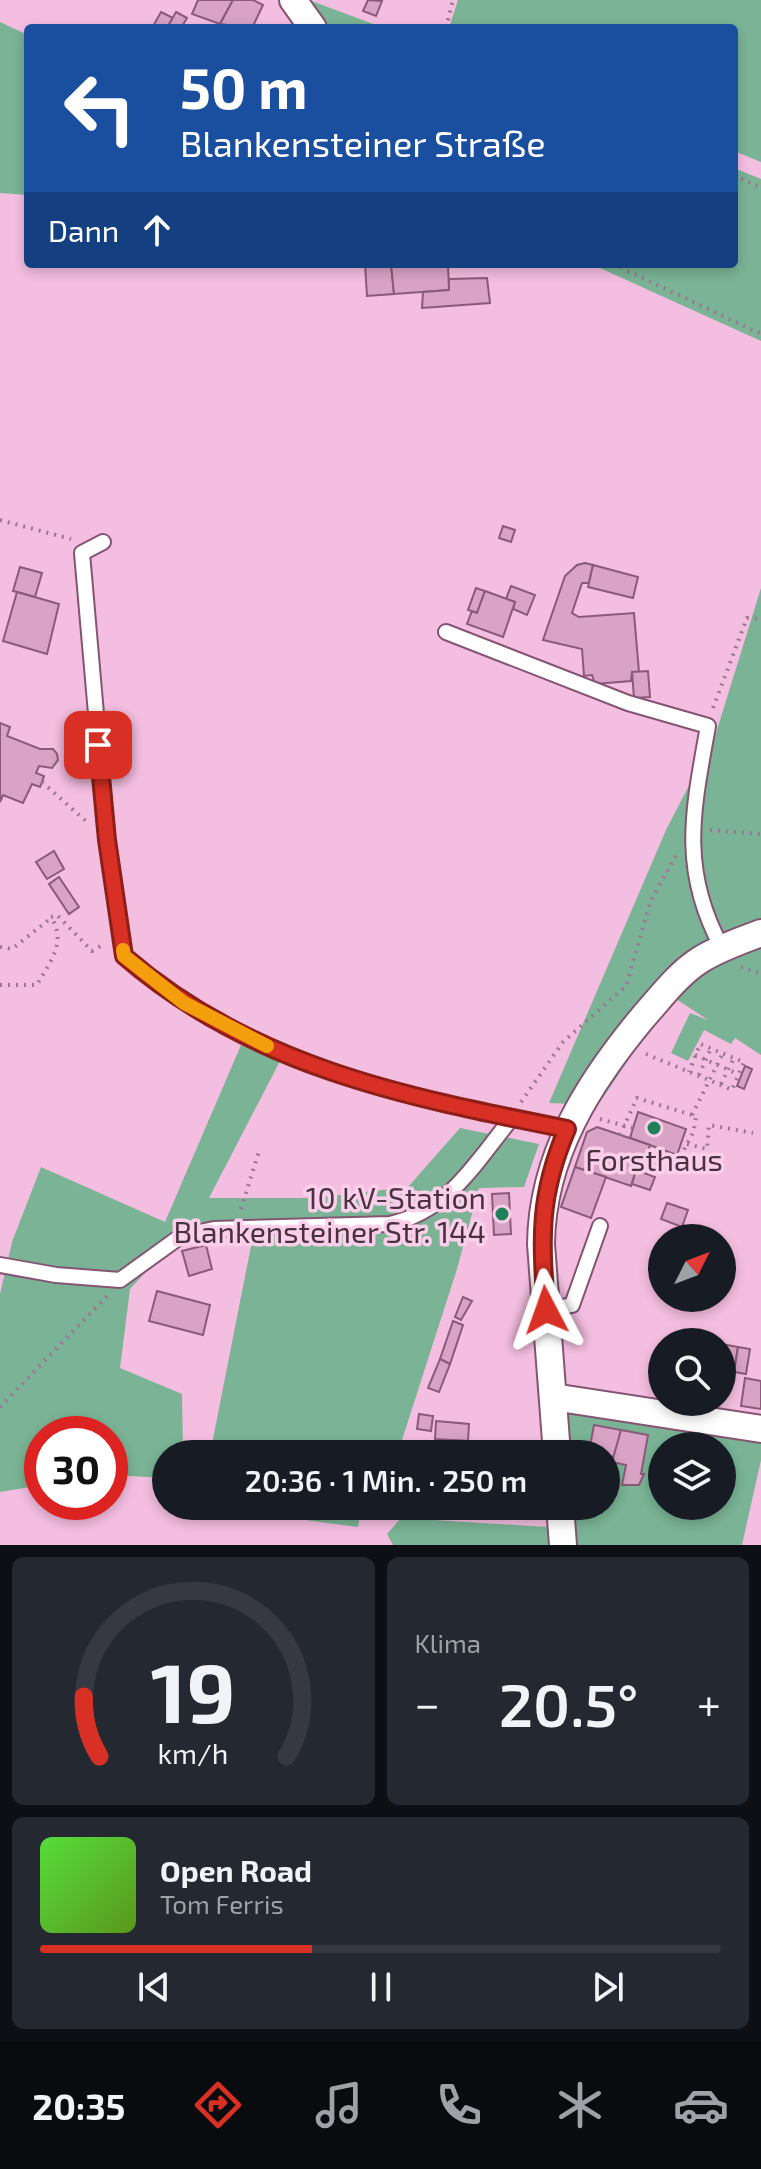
<!DOCTYPE html>
<html lang="de">
<head>
<meta charset="utf-8">
<style>
	body { margin:0; font-family:"Exo 2",sans-serif; background:#242831; color:#f1f3f6; height:100vh; display:flex; flex-direction:column; font-size:30px; white-space:nowrap }
	* { box-sizing:border-box; margin:0 }
	p { font-size:26px; color:#9ea1a6 }
	.icon { flex:none; width:44px; height:44px; fill:none; stroke:currentColor; stroke-width:2; stroke-linecap:round; stroke-linejoin:round }
	.map { position:relative; height:1545px; overflow:hidden }
	.panel { display:flex; flex-direction:column; gap:12px; padding:12px; background:#0d0f14; flex:1 }
	.panel>* { flex:none }
	.hud { position:absolute; left:24px; top:24px; width:714px; height:244px; border-radius:8px; box-shadow:0 4px 12px #0003; background:#1a4fa0; color:#fff; overflow:hidden }
	.needle { width:52px; rotate:48deg }
	.controls { position:absolute; left:648px; top:1224px; display:grid; gap:16px }
	.controls a { display:grid; place-items:center; width:88px; height:88px; border-radius:50%; background:#171b24; box-shadow:0 4px 12px #0003; font-size:40px }
	.speed { position:absolute; left:24px; top:1416px; display:flex; gap:16px; font-size:40px; font-weight:700; text-align:center }
	.speed>* { display:grid; place-content:center; width:104px; height:104px; border-radius:50%; background:#171b24; box-shadow:0 4px 12px #0003; line-height:1 }
	.speed .limit { border:12px solid #d22; background:#fff; color:#111 }
	.pin { position:absolute; display:grid; place-items:center; width:68px; height:68px; color:#fff; margin:-34px; border-radius:16px; box-shadow:0 4px 12px #0006 }
	.me { position:absolute; width:88px; margin:-44px; rotate:356deg; stroke-linejoin:round; filter:drop-shadow(0 0 6px #0008) }
	.turn { display:flex; align-items:center; gap:28px; height:168px; padding:0 24px; font-size:36px }
	.turn .icon { width:104px; height:104px; stroke-width:2.5 }
	.turn b { display:block; font-size:56px; line-height:68px }
	.then { display:flex; align-items:center; height:76px; padding:0 24px; background:#0003; gap:16px; font-size:30px }
	.big { font-size:60px; font-weight:600; line-height:1.1 }
	.panel .widget { flex:1; display:flex; flex-direction:column; justify-content:center; gap:12px; min-width:0; padding:0 28px; border-radius:12px; background:#242831 }
	.panel .dial { align-items:center; gap:0 }
	.dial svg { height:208px; overflow:visible; fill:none; stroke:#363941; stroke-width:7; stroke-linecap:round; text-anchor:middle }
	.dial text { fill:#f1f3f6; stroke:none }
	.song { display:flex; align-items:center; gap:24px }
	.cover { width:96px; height:96px; border-radius:12px; background:linear-gradient(135deg,hsl(110 70% 55%),hsl(90 70% 35%)) }
	.played { height:8px; border-radius:4px; background:linear-gradient(90deg,#d93025 40%,#363941 40%) }
	.keys { display:flex; justify-content:space-around; direction:ltr }
	.heat { display:flex; justify-content:space-between; align-items:center; font-size:44px; direction:ltr }
	.panel .tiles { flex:1; display:grid; gap:12px; grid-template-columns:1fr 1fr }
	.widget:last-child { grid-column:span 2 }
	.trip { position:absolute; left:152px; top:1440px; width:468px; height:80px; border-radius:40px; background:#171b24; box-shadow:0 4px 12px #0003; font-weight:600; line-height:80px; text-align:center }
	.tabs { display:flex; height:128px; justify-content:space-around; align-items:center; background:#090b0e; color:#9ea1a6 }
	.tabs .icon { width:56px; height:56px }
	.tabs .selected { color:#d93025 }
	.tabs b { font-size:36px; color:#f1f3f6 }
	.map>svg:first-child { display:block }
	.green { fill:#7ab395; fill-rule:evenodd }
	.building { fill:#d8a3c5; stroke:#8a5a79; stroke-width:2 }
	.lines { fill:none; stroke-linecap:round; stroke-linejoin:round }
	.lane-casing { stroke:#845573; stroke-width:18 }
	.street-casing { stroke:#845573; stroke-width:30 }
	.path { stroke:#9c768e; stroke-width:4; stroke-dasharray:2 6; stroke-linecap:butt }
	.lane { stroke:#fff; stroke-width:14 }
	.street { stroke:#fff; stroke-width:26 }
	.route-casing { stroke:#8d1f18; stroke-width:20 }
	.route { stroke:#d93025; stroke-width:14 }
	.slow { stroke:#f59e0b; stroke-width:14 }
	.poi-dot { fill:#208159; stroke:#fbcfea; stroke-width:3 }
	.labels { text-anchor:middle; dominant-baseline:central; stroke-width:7; stroke-linejoin:round; paint-order:stroke }
	.poi-label { font-size:30px; fill:#483240; stroke:#fbcfea }
</style>
</head>
<body>
<div class="map">
<svg width="761" height="1545" viewBox="0 0 761 1545">
	<rect width="100%" height="100%" fill="#f4bee0"/>
	<!-- green -->
	<g class="green">
		<polygon points="306,0 309,0 384,28 288,28"/>
		<polygon points="458,0 761,0 761,162 734,151 734,28 449,28"/>
		<polygon points="0,22 28,35 28,195 0,193"/>
		<polygon points="734,168 761,179 761,341 591,264 734,264"/>
		<polygon points="761,588 761,1055 735,1038 731,1044 704,1030 688,1061 671,1053 690,1013 708,1020 676,999 633,1053 598,1105 549,1103 666,830 716,733"/>
		<path d="M241 1045 280 1061 209 1198H314L408 1187 460 1128 539 1144 524 1187 479 1188 457 1269 402 1440 372 1442 370 1454H210L252 1241C188 1229 172 1243 130 1289L120 1368 182 1394 183 1454H166V1478L110 1475V1434H42V1485L0 1492V1294L12 1242 41 1167 165 1222Z"/>
		<path d="M564 1408 761 1435V1460L742 1545H577L573 1506H606V1454H568ZM662 1446H722V1506H662Z"/>
		<polygon points="200,1506 362,1506 358,1527"/>
		<polygon points="401,1518 549,1527 550,1545 393,1545 387,1534"/>
	</g>
	<!-- building -->
	<g class="building">
		<polygon points="198,0 233,0 220,24 192,14"/>
		<polygon points="233,0 253,0 263,5 252,28 220,24"/>
		<polygon points="368,0 382,1 376,16 363,11"/>
		<polygon points="161,12 173,18 167,28 152,28"/>
		<polygon points="176,12 187,18 181,28 167,28"/>
		<polygon points="365,264 391,264 394,294 367,296"/>
		<polygon points="391,264 448,264 449,290 394,294"/>
		<polygon points="487,278 490,303 422,308 423,292 449,290 449,279"/>
		<polygon points="503,526 515,530 511,542 499,538"/>
		<polygon points="585,563 593,565 589,583 582,583 572,613 579,617 634,613 639,672 632,672 631,681 595,684 592,675 584,676 582,649 543,640 565,576 577,565"/>
		<polygon points="593,565 638,577 633,598 588,587"/>
		<polygon points="20,567 42,573 35,597 13,591"/>
		<polygon points="511,586 535,595 527,615 513,609 515,602 506,599"/>
		<polygon points="476,588 485,591 477,613 468,610"/>
		<polygon points="485,591 515,602 503,637 467,624 472,611 477,613"/>
		<polygon points="17,592 59,604 47,654 3,641"/>
		<polygon points="648,671 650,697 634,698 632,672"/>
		<polygon points="0,723 10,727 7,736 40,749 53,749 57,754 58,760 52,768 39,766 36,773 44,776 42,782 40,787 32,784 23,803 3,795 0,802"/>
		<polygon points="54,851 64,869 47,879 36,862"/>
		<polygon points="59,877 79,907 69,914 49,884"/>
		<polygon points="745,1066 752,1069 744,1089 737,1086"/>
		<polygon points="638,1112 686,1129 677,1155 630,1138"/>
		<polygon points="597,1127 650,1145 641,1172 636,1170 631,1186 575,1167 587,1132"/>
		<polygon points="575,1167 606,1177 591,1218 561,1207"/>
		<polygon points="636,1170 655,1177 650,1190 632,1184"/>
		<polygon points="509,1193 511,1234 494,1235 492,1194"/>
		<polygon points="667,1203 688,1210 682,1227 661,1219"/>
		<polygon points="206,1245 212,1269 189,1276 182,1251"/>
		<polygon points="157,1291 210,1305 203,1335 149,1321"/>
		<polygon points="463,1297 472,1301 461,1320 455,1317"/>
		<polygon points="453,1321 463,1325 450,1364 440,1359"/>
		<polygon points="727,1345 738,1347 734,1372 723,1370"/>
		<polygon points="738,1347 750,1349 746,1374 734,1372"/>
		<polygon points="440,1359 450,1364 439,1392 428,1388"/>
		<polygon points="745,1378 761,1381 761,1409 741,1406"/>
		<polygon points="419,1414 433,1416 431,1431 417,1429"/>
		<polygon points="436,1421 469,1424 468,1441 435,1439"/>
		<polygon points="594,1425 621,1430 615,1457 589,1452"/>
		<polygon points="621,1430 648,1435 641,1474 644,1474 639,1485 622,1485 626,1465 612,1462"/>
		<polygon points="447,1440 468,1441 467,1453 446,1451"/>
	</g>
	<g class="lines">
		<defs>
			<g id="lane">
				<path d="M103 542 82 553 107 840 124 956C254 1067 405 1097 567 1129"/>
				<path d="M446 632 628 703 708 726C693 810 679 869 722 948"/>
				<path d="M0 1265 56 1275 120 1280 181 1236 214 1229 390 1224C450 1210 474 1164 512 1118"/>
				<polyline points="546,1310 572,1305 600,1226"/>
			</g>
			<g id="street">
				<polyline points="293,0 313,28"/>
				<polyline points="553,1397 761,1429"/>
				<path d="M557 1454 541 1244C542 1155 589 1082 644 1016 661 997 678 974 700 960 719 948 740 941 761 933"/>
				<polyline points="560,1506 563,1545"/>
			</g>
		</defs>
		<!-- lane casing -->
		<use href="#lane" class="lane-casing"/>
		<!-- street casing -->
		<use href="#street" class="street-casing"/>
		<!-- path -->
		<g class="path">
			<polyline points="446,28 453,0"/>
			<polyline points="734,175 761,188"/>
			<polyline points="613,264 761,334"/>
			<polyline points="0,520 71,539"/>
			<polyline points="713,708 747,618 761,619"/>
			<polyline points="42,782 88,823"/>
			<polyline points="710,830 761,834"/>
			<polyline points="51,917 57,915 92,951 104,944"/>
			<polyline points="0,947 12,949 51,918"/>
			<polyline points="741,967 761,974"/>
			<path d="M0 985H37C50 962 67 942 51 917"/>
			<path d="M646 1054C674 1066 703 1077 732 1090L744 1062 700 1044 689 1072"/>
			<polyline points="695,1055 738,1074"/>
			<polyline points="699,1075 711,1048"/>
			<polyline points="721,1084 734,1058"/>
			<polyline points="521,1102 563,1042 626,986 651,900 676,856"/>
			<polyline points="692,1115 723,1053"/>
			<polyline points="600,1119 633,1128"/>
			<polyline points="620,1135 637,1098 692,1115 696,1117 694,1129"/>
			<polyline points="687,1144 707,1149 709,1125 753,1133"/>
			<polyline points="651,1172 654,1162 664,1154 680,1157 694,1131"/>
			<polyline points="241,1209 260,1148"/>
			<polyline points="0,1407 107,1296"/>
		</g>
		<!-- lane -->
		<use href="#lane" class="lane"/>
		<!-- street -->
		<use href="#street" class="street"/>
	</g>
	<g class="lines">
		<defs>
			<path id="route" d="M98 745 107 840 124 956C252 1067 406 1097 567 1129 538 1197 541 1238 546 1310"/>
		</defs>
		<!-- route casing -->
		<use href="#route" class="route-casing"/>
		<!-- route -->
		<use href="#route" class="route"/>
		<!-- slow -->
		<polyline class="slow" points="123,950 124,956 184,1003 267,1046"/>
	</g>
	<!-- markers -->
	<g class="poi-dot">
		<circle cx="654" cy="1128" r="8"/>
		<circle cx="502" cy="1214" r="8"/>
	</g>
	<g class="labels">
		<!-- poi labels -->
		<g class="poi-label">
			<text x="654" y="1159">Forsthaus</text>
			<text x="486" y="1197" text-anchor="end">10 kV-Station<tspan x="486" dy="34">Blankensteiner Str. 144</tspan></text>
		</g>
	</g>
</svg>
<div class="controls">
<a><svg class="needle" viewBox="-14 -14 28 28"><path d="M0-13l5 13h-10z" fill="#e53935"/><path d="M0 13l5-13h-10z" fill="#9ea1a6"/></svg></a>
<a><svg class="icon" aria-label="search" viewBox="0 0 24 24"><circle cx="10" cy="10" r="6"/><path d="M15 15l6 6"/></svg></a>
<a><svg class="icon" aria-label="layers" viewBox="0 0 24 24"><path d="M12 4l9 5-9 5-9-5zM3 14l9 5 9-5"/></svg></a>
</div>
<div class="speed"><div class="limit">30</div></div>
<div class="pin" style="left:98px;top:745px;background:#d93025"><svg class="icon" aria-label="arrive" viewBox="0 0 24 24"><path d="M6 21V4h12l-3 4 3 4H6"/></svg></div>
<svg class="me" style="left:546px;top:1310px" viewBox="-20 -20 40 40"><path d="M0-17L14 15 0 8-14 15z" fill="#d93025" stroke="#fff" stroke-width="4"/></svg>
<div class="trip">20:36 · 1 Min. · 250 m</div>
<div class="hud">
<div class="turn"><svg class="icon" aria-label="left" viewBox="0 0 24 24"><path d="M17 20v-9H6M10 6l-5 5 5 5"/></svg><div><b>50 m</b>Blankensteiner Straße</div></div>
<div class="then">Dann<svg class="icon" aria-label="ahead" viewBox="0 0 24 24"><path d="M12 20V5M6 11l6-6 6 6"/></svg></div>
</div>
</div>
<section class="panel">
<div class="tiles">
<div class="widget dial"><svg viewBox="0 0 100 80">
<path d="M14 69A42 42 0 1 1 86 69"/>
<path d="M14 69A42 42 0 0 1 8 46" stroke="#d93025"/>
<text x="50" y="56" font-size="32" font-weight="700">19</text>
<text x="50" y="72" font-size="11">km/h</text>
</svg></div>
<div class="widget"><p>Klima</p>
<div class="heat"><a>−</a><b class="big">20.5°</b><a>+</a></div>
</div>
<div class="widget">
<div class="song"><i class="cover"></i><div><b>Open Road</b><p>Tom Ferris</p></div></div>
<div class="played"></div>
<div class="keys"><svg class="icon" aria-label="previous" viewBox="0 0 24 24"><path d="M18 5L8 12l10 7zM5 5v14"/></svg><svg class="icon" aria-label="pause" viewBox="0 0 24 24"><path d="M8 5v14M16 5v14"/></svg><svg class="icon" aria-label="next" viewBox="0 0 24 24"><path d="M6 5l10 7-10 7zM19 5v14"/></svg></div>
</div>
</div>
</section>
<nav class="tabs">
<b>20:35</b>
<svg class="icon selected" aria-label="directions" viewBox="0 0 24 24"><path d="M12 3l9 9-9 9-9-9zM9 14v-3h6M13 9l2 2-2 2"/></svg>
<svg class="icon" aria-label="music" viewBox="0 0 24 24"><path d="M9 18V5l10-2v13"/><circle cx="6" cy="18" r="3"/><circle cx="16" cy="16" r="3"/></svg>
<svg class="icon" aria-label="phone" viewBox="0 0 24 24"><path d="M5 4h4l2 5-3 2q2 4 5 5l2-3 5 2v4C11 20 4 13 5 4z"/></svg>
<svg class="icon" aria-label="climate" viewBox="0 0 24 24"><path d="M12 3v18M4 7l16 10M4 17L20 7"/></svg>
<svg class="icon" aria-label="car" viewBox="0 0 24 24"><path d="M5 17H2v-5l4-1 3-4h7l3 4 3 1v5h-3M9 17h6M6 11h13"/><circle cx="7" cy="17" r="2"/><circle cx="17" cy="17" r="2"/></svg>
</nav>
</body>
</html>
